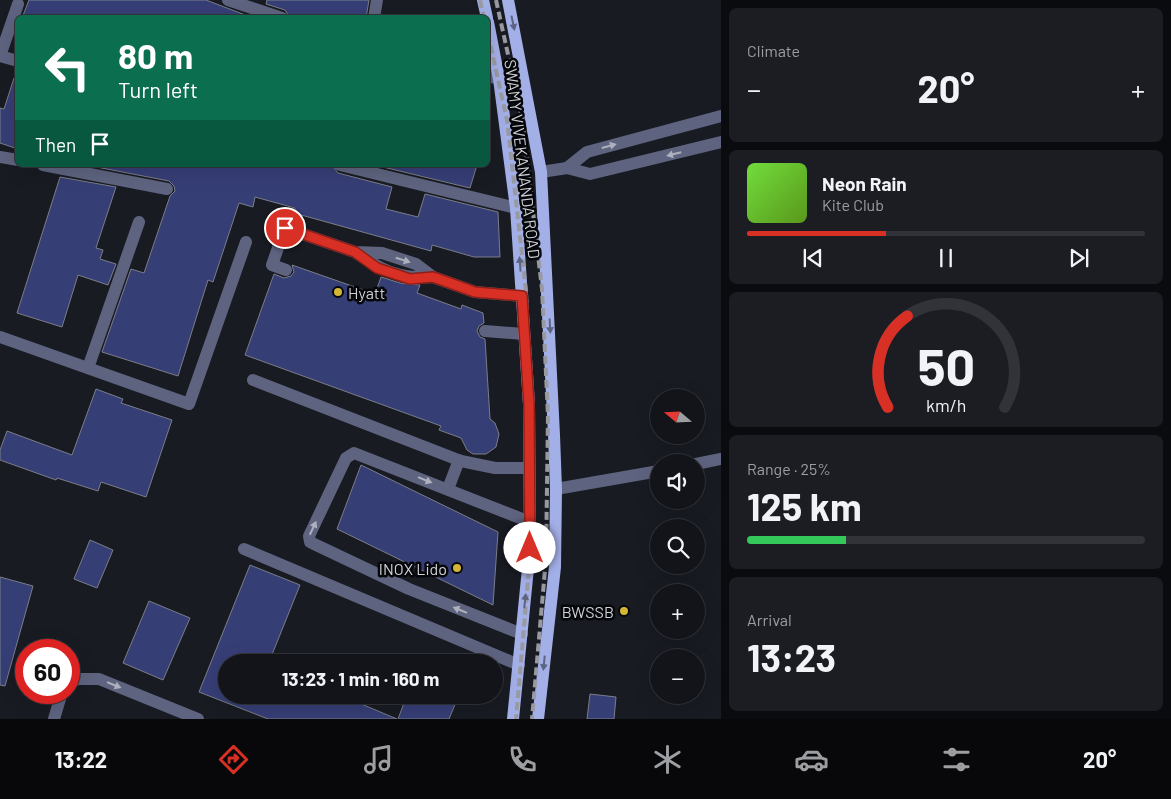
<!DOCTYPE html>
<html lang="en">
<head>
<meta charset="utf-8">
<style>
	body { margin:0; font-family:Barlow,sans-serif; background:#1c1d23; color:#f1f3f6; height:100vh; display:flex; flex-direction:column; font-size:19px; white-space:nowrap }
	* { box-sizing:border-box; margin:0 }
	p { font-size:16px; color:#9d9ea2 }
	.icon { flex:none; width:28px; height:28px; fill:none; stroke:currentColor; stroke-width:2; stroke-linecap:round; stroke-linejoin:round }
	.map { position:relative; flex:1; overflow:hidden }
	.sheet { display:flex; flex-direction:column; gap:8px; padding:8px; background:#0a0b0e; width:450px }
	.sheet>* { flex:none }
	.guide { position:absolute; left:15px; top:15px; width:475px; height:152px; border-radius:8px; box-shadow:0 5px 20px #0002,0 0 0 1px #323339; background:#0b6e4f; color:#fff; overflow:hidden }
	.needle { width:32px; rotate:289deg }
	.tools { position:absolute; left:650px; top:389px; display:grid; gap:10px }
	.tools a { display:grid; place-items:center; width:55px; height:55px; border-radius:50%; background:#13141a; box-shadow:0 5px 20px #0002,0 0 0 1px #323339; font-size:25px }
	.speed { position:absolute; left:15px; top:639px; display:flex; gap:10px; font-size:25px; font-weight:700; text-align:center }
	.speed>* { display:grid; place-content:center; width:65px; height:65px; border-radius:50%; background:#13141a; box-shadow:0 5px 20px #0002,0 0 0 1px #323339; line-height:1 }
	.speed .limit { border:8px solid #d22; background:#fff; color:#111 }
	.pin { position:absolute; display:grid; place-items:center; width:42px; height:42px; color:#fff; margin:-21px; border:2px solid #fff; border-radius:50%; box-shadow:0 1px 5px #0007 }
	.me { position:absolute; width:55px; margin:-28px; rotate:0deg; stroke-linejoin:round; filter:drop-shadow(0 0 4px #0008) }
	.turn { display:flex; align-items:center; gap:18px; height:105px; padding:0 20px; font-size:22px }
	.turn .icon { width:65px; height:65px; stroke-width:2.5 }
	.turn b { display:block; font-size:35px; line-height:42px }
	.then { display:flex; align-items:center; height:48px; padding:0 20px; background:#0003; gap:10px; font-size:19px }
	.big { font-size:38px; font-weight:700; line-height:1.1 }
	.sheet .tile { flex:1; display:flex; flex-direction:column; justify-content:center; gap:8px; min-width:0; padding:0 18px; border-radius:8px; background:#1c1d23 }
	.sheet .dial { align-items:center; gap:0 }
	.dial svg { height:130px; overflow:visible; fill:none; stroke:#323339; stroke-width:7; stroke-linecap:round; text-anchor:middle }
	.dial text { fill:#f1f3f6; stroke:none }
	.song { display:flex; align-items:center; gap:15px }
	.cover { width:60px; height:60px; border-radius:8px; background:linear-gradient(135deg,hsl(100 70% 55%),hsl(90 70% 35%)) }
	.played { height:5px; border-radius:2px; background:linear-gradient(90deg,#d93025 35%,#323339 35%) }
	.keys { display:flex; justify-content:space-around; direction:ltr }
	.heat { display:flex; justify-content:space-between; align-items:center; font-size:28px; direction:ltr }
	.charge { height:8px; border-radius:4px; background:linear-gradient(90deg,#34c759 25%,#323339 0) }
	.trip { position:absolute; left:218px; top:654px; width:285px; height:50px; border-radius:25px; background:#13141a; box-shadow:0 5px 20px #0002,0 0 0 1px #323339; font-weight:700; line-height:50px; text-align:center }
	.tab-bar { display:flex; height:80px; justify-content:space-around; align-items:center; background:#08080a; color:#9d9ea2 }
	.tab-bar .icon { width:35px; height:35px }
	.tab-bar .selected { color:#d93025 }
	.tab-bar b { font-size:22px; color:#f1f3f6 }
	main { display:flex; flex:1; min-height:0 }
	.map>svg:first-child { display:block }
	.building { fill:#363e76; stroke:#7b7e88 }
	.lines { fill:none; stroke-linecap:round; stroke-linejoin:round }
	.minor { stroke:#5e647f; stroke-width:12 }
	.major { stroke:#a3afe7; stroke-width:12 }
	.rail { stroke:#999aa1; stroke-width:4; stroke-dasharray:8 4; stroke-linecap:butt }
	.oneway { fill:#5c6383 }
	.oneway2 { fill:#aeb1bd }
	.route-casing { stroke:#8d1f18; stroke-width:12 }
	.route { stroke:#d93025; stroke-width:9 }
	.poi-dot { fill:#d4b635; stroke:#050609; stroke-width:2 }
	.labels { text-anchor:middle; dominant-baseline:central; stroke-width:5; stroke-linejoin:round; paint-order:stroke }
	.street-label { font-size:16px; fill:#d1d2d8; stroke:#050609 }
	.poi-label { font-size:16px; fill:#d1d2d8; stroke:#050609; text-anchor:end }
</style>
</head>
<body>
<main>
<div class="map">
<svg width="721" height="719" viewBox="0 0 721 719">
	<rect width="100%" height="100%" fill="#191b23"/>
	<!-- building -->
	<g class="building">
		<polygon points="29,0 206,0 248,16 248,18 22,18"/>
		<polygon points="267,0 369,0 366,18 290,18 285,10 266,4"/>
		<polygon points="14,78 18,78 18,149 0,143 0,108 4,109"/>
		<polygon points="86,165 332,165 338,173 392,187 386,209 418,217 425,194 498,212 500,257 474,257 432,245 431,251 294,213 295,208 255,197 253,207 239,203 213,282 208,280 178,376 102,352 131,269 144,273 170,196 175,191 174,186 169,181"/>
		<polygon points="383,165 477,165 470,188 383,167"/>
		<polygon points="60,177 116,187 96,248 103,250 100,259 116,264 108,285 78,275 62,327 17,313"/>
		<polygon points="292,265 375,294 381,277 400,283 420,285 417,293 461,309 462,305 483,313 484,323 479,326 477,331 480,337 485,339 490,419 495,423 499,434 496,447 486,454 473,454 467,450 461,438 439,430 441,426 245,355 274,274 284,278 291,276 294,272"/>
		<polygon points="96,389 123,399 121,403 172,420 146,497 101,482 98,491 57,478 56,480 0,460 0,450 7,431 72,455"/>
		<polygon points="361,465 498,532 493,605 337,529"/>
		<polygon points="90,540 113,550 97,588 74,579"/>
		<polygon points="250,565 300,585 269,662 226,662 226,695 340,695 397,719 268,719 199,692"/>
		<polygon points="0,577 33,586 5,686 0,685"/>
		<polygon points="149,601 190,618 163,680 123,663"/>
		<polygon points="590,694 616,697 614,719 587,719"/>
		<polygon points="407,695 459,695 449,719 398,719"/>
	</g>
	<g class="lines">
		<!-- minor -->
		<g class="minor">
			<polyline points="228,0 282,18"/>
			<polyline points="374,18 377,0"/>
			<polyline points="0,56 18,4"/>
			<polyline points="0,56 18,61"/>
			<polyline points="488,76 499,79"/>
			<polyline points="0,157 18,160"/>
			<polyline points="43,165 167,189"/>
			<polyline points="340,165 516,208"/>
			<polyline points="567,168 587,152 721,116"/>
			<polyline points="541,172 567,168 590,174 721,142"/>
			<path d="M286 270 272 265 285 228 355 252 382 253 416 264 433 277C400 279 382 271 355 252"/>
			<polyline points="433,277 475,292 522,296"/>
			<polyline points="485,331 524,334"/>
			<polyline points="0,337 189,404 246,242"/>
			<polyline points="88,368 139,222"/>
			<polyline points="253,380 461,461 495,468 529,468"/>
			<polyline points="696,464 721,459"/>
			<polyline points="448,489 459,460"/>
			<polyline points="556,489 659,471"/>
			<polyline points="244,549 519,665"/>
			<polyline points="522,634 409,589 314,544 310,542 309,536 346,458 354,453 530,522"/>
			<polyline points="69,685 77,679 99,679 198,719"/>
			<polyline points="54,719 62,692"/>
		</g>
		<!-- major -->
		<g class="major">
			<polyline points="483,0 487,18"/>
			<polyline points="508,0 541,172 554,435 556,489 555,567 538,719"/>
			<polyline points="488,22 499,79 516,208 529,404 530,548 513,719"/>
		</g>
		<!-- rail -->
		<g class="rail">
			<polyline points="480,0 484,18"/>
			<polyline points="496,0 522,118 542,289 548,416 546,558 532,719"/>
			<polyline points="488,34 507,120 526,291 532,416 530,557 516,719"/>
		</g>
	</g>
	<!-- one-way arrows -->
	<defs><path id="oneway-solid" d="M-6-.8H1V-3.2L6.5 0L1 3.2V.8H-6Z" transform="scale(1.25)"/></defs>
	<g class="oneway">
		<use href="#oneway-solid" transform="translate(513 23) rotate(78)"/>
		<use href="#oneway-solid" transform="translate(520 264) rotate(-94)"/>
		<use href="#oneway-solid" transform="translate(550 326) rotate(87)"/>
		<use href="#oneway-solid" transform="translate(525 601) rotate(-84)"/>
		<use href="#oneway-solid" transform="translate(544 663) rotate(96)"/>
	</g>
	<g class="oneway2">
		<use href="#oneway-solid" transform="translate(609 146) rotate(-15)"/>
		<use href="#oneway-solid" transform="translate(674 154) rotate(166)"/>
		<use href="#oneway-solid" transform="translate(403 260) rotate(18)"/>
		<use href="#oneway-solid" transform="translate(425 480) rotate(22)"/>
		<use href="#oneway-solid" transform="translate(313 528) rotate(-65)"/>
		<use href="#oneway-solid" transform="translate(460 610) rotate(-158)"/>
		<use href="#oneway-solid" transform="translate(114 685) rotate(22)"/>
	</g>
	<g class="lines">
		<defs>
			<polyline id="route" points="285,228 355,252 377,268 410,279 433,277 475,292 522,296 529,404 530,548"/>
		</defs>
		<!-- route casing -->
		<use href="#route" class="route-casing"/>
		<!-- route -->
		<use href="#route" class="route"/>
	</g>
	<!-- markers -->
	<g class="poi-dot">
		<circle cx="338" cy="292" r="5"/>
		<circle cx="457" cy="568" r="5"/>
		<circle cx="624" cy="611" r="5"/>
	</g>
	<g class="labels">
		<!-- street labels -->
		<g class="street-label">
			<text transform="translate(523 159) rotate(83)">SWAMY VIVEKANANDA ROAD</text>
		</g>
		<!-- poi labels -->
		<g class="poi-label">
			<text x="348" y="292" text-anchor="start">Hyatt</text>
			<text x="447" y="568">INOX Lido</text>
			<text x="614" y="611">BWSSB</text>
		</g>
	</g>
</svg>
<div class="tools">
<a><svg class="needle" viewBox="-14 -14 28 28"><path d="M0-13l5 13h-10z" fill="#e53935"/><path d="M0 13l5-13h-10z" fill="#9d9ea2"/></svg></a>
<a><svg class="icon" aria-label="sound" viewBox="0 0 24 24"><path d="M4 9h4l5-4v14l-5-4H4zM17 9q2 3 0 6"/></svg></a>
<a><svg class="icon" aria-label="search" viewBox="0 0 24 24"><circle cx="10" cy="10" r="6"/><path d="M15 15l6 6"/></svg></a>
<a>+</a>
<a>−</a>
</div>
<div class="speed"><div class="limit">60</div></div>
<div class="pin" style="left:285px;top:228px;background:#d93025"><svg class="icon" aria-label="arrive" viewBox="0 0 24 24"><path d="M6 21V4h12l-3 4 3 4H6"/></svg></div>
<svg class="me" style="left:530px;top:548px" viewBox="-20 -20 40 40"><circle r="19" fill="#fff"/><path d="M0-13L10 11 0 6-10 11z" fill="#d93025"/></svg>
<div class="trip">13:23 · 1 min · 160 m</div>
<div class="guide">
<div class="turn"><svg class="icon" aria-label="left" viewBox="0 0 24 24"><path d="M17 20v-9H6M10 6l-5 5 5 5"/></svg><div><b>80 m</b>Turn left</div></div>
<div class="then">Then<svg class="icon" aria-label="arrive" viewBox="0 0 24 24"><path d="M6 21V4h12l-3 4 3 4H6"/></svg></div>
</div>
</div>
<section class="sheet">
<div class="tile"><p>Climate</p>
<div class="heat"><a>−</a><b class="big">20°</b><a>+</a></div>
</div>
<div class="tile">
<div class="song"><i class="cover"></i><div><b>Neon Rain</b><p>Kite Club</p></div></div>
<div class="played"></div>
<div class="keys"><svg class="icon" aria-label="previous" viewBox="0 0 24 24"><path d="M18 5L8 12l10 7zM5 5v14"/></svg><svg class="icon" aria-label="pause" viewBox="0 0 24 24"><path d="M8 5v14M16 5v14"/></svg><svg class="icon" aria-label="next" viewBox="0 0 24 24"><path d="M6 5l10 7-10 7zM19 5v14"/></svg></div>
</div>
<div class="tile dial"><svg viewBox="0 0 100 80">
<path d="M14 69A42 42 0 1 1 86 69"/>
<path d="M14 69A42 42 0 0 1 26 13" stroke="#d93025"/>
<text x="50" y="56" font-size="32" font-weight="700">50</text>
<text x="50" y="72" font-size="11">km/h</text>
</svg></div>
<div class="tile"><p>Range · 25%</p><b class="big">125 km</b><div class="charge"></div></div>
<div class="tile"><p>Arrival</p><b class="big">13:23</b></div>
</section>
</main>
<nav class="tab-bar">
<b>13:22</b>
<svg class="icon selected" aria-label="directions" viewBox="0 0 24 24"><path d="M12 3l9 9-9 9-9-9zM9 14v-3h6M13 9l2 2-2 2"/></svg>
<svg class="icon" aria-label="music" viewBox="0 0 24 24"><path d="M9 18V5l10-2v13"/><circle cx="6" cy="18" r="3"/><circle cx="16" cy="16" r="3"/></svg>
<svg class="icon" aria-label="phone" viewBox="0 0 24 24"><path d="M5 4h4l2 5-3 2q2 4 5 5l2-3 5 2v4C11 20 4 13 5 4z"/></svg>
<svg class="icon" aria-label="climate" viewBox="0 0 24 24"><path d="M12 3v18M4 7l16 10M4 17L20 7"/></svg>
<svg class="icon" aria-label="car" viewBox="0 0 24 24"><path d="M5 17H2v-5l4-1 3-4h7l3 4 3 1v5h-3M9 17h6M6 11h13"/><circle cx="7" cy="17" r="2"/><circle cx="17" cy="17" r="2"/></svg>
<svg class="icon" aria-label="filters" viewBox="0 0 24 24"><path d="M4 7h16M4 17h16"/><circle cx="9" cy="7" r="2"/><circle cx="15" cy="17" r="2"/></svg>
<b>20°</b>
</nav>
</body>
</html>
